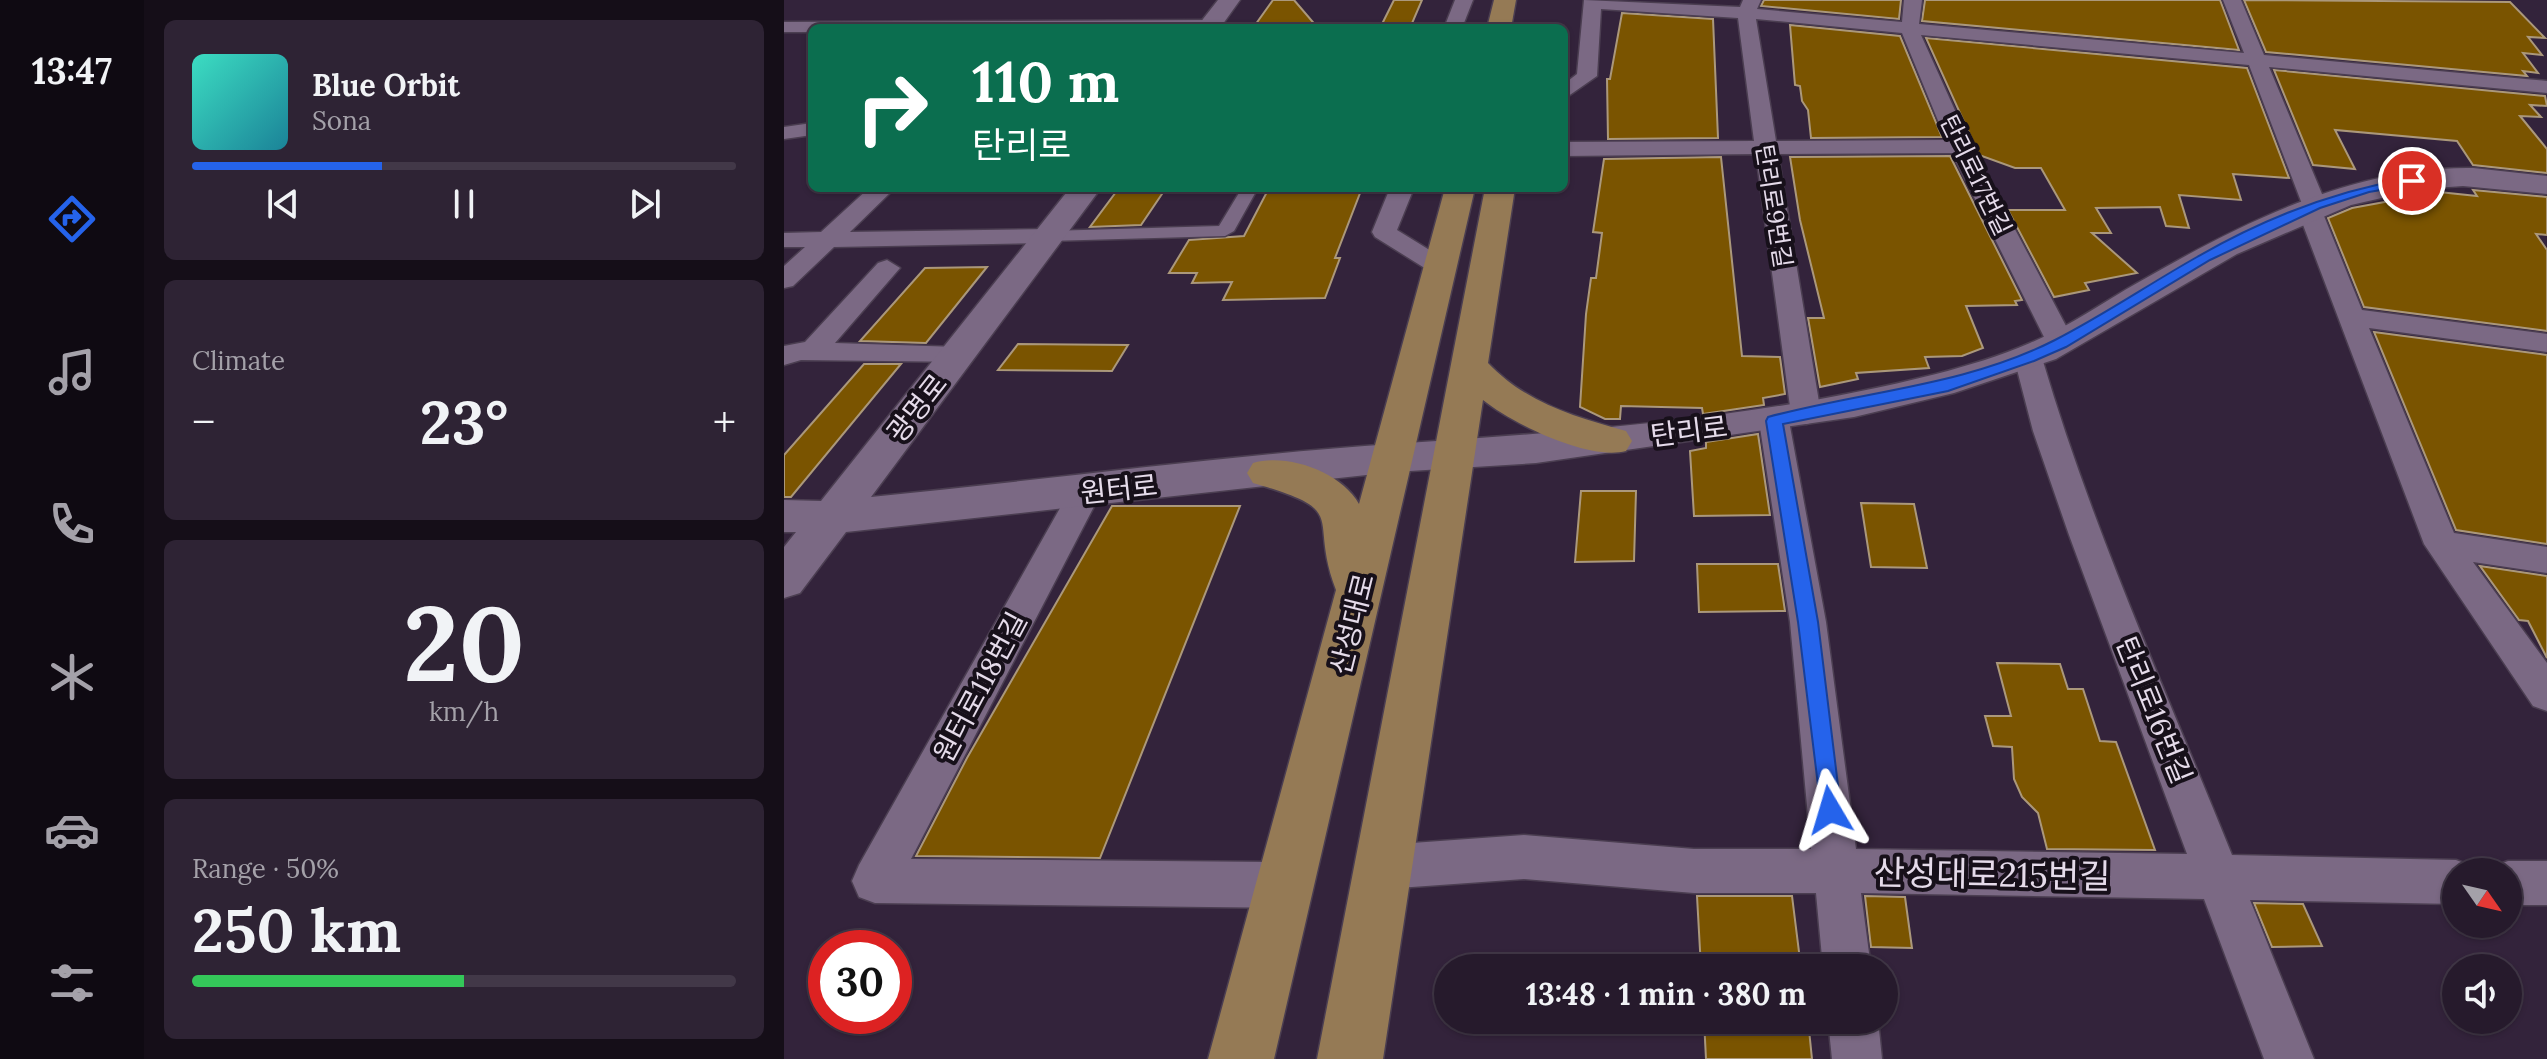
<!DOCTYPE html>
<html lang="en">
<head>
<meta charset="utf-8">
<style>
	body { margin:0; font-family:Lora,"Noto Sans KR",serif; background:#2e2334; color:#f1f3f6; height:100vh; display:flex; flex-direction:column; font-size:30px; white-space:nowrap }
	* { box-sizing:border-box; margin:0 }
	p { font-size:26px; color:#a4a1a9 }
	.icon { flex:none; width:44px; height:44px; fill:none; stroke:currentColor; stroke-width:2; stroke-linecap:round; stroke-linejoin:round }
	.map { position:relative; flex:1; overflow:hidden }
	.drawer { display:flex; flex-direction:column; gap:20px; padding:20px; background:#150e18; width:640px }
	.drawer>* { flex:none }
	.guide { position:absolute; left:24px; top:24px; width:760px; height:168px; border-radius:12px; box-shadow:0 2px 6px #0004,0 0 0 2px #423848; background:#0b6e4f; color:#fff; overflow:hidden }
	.needle { width:52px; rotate:124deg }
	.tools { position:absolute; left:1658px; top:858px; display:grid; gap:16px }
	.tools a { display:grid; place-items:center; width:80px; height:80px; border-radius:50%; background:#261a2c; box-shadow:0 2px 6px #0004,0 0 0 2px #423848; font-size:40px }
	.speed { position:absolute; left:24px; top:930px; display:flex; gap:16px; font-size:40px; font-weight:700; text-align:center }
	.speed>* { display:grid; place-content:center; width:104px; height:104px; border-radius:50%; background:#261a2c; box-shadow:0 2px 6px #0004,0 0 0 2px #423848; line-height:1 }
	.speed .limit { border:12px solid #d22; background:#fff; color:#111 }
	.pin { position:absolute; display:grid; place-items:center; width:68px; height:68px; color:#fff; margin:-34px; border:4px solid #fff; border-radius:50%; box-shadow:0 2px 8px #0007 }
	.me { position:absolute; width:88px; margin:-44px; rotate:353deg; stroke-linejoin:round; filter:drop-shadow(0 0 6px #0008) }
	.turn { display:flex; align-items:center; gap:28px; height:168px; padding:0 32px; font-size:36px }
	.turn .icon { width:104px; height:104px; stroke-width:2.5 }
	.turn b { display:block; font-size:56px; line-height:68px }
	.big { font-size:60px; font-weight:800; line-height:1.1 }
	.drawer .widget { flex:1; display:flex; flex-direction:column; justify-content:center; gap:12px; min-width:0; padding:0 28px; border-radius:12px; background:#2e2334 }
	.drawer .dial { align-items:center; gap:0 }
	.dial b { font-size:104px; line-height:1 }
	.song { display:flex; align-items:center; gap:24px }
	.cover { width:96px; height:96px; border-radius:12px; background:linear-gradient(135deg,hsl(170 70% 55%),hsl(190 70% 35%)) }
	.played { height:8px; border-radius:4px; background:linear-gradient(90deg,#2563eb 35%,#423848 35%) }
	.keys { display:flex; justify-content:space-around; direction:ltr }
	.heat { display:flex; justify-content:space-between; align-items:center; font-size:44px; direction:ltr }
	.charge { height:12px; border-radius:6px; background:linear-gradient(90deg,#34c759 50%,#423848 0) }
	.trip { position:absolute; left:650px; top:954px; width:464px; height:80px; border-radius:40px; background:#261a2c; box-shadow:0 2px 6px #0004,0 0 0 2px #423848; font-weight:800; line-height:80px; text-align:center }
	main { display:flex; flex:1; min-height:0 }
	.tabs { display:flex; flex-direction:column; width:144px; justify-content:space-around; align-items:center; background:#0f0a12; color:#a4a1a9 }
	.tabs .icon { width:56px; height:56px }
	.tabs .on { color:#2563eb }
	.tabs b { font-size:36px; color:#f1f3f6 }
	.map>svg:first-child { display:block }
	.building { fill:#7a5400; stroke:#ab987b; stroke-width:2 }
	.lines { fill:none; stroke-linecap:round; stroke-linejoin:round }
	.pedestrian-casing { stroke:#4b3e51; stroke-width:3 }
	.minor-casing { stroke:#4b3e51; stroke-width:3 }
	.secondary-casing { stroke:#4b3e51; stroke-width:3 }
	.primary-casing { stroke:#4b3e51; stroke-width:3 }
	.pedestrian { fill:#7b6984; fill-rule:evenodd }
	.minor { fill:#7b6984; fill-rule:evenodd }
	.secondary { fill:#7b6984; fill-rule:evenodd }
	.primary { fill:#957a55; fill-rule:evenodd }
	.route { fill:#2563eb; stroke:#184099; stroke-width:2 }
	.labels { text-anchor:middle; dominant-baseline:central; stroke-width:8; stroke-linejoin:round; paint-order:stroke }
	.far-street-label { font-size:24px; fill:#e5dbea; stroke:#17101a }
	.street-label { font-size:28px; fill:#e5dbea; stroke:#17101a }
	.near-street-label { font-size:34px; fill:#e5dbea; stroke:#17101a }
</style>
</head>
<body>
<main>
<nav class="tabs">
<b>13:47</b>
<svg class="icon on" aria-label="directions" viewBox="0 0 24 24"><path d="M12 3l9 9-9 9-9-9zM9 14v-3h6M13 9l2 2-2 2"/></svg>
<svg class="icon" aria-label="music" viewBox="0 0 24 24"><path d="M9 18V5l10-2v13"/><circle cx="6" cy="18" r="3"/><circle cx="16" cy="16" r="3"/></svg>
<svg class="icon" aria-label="phone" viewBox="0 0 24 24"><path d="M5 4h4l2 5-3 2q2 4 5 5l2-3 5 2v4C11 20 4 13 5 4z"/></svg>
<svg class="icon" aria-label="climate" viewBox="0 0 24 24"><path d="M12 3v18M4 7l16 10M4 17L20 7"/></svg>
<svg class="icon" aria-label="car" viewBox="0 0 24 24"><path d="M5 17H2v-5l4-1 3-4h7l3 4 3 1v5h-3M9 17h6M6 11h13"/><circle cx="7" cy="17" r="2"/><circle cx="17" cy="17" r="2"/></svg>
<svg class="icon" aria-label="filters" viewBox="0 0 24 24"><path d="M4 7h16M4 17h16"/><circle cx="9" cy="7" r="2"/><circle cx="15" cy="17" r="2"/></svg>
</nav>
<section class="drawer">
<div class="widget">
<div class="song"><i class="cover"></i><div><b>Blue Orbit</b><p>Sona</p></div></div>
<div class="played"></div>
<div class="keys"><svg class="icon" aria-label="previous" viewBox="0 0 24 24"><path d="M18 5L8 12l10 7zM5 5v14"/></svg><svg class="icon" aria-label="pause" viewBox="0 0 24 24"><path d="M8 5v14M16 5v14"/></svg><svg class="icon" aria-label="next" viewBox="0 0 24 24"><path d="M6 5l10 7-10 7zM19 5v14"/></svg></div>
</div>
<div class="widget"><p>Climate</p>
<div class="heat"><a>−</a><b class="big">23°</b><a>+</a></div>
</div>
<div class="widget dial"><b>20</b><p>km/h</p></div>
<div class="widget"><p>Range · 50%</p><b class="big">250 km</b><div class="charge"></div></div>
</section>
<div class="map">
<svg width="1763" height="1059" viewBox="0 0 1763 1059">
	<rect width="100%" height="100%" fill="#33233b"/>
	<!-- building -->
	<g class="building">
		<polygon points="489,0 510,0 534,28 469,28"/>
		<polygon points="610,0 638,0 626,28 596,28"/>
		<polygon points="980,0 1117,0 1115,19 977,6"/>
		<polygon points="1141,0 1436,0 1455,50 1138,21"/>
		<polygon points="1460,0 1726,2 1761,38 1744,37 1758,55 1739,53 1754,73 1739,71 1743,76 1482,52"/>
		<polygon points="838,13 929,19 934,138 824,139 823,79 826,79"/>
		<polygon points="1006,25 1116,36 1158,137 1027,138 1024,110 1018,101 1016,86 1011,85"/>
		<polygon points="1142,38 1463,68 1505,178 1449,174 1457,200 1395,195 1405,228 1382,226 1376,207 1312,208 1327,233 1308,233 1353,273 1301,283 1305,290 1270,297 1224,210 1281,210 1257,168 1231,168 1195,155"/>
		<polygon points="1490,70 1761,96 1763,106 1746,105 1757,117 1736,116 1763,149 1763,173 1689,165 1673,141 1551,130 1571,169 1529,165"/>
		<polygon points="1166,156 1238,300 1231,301 1233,305 1182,306 1199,348 1178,356 1141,357 1145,368 1072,373 1074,379 1036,387 1024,318 1040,318 1016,220 1006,157"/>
		<polygon points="937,157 958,356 996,357 1001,394 979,398 980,405 919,414 918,408 837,406 836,419 821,419 796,407 802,314 807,278 812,278 818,233 809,232 820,159"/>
		<polygon points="335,188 382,188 357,225 306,227"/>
		<polygon points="485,188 578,188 551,258 556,258 541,298 439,300 448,282 408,283 413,273 385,273 405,240 460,236"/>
		<polygon points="1689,190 1763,197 1763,235 1752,234 1763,250 1763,331 1580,307 1544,218 1568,208 1655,192 1693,196"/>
		<polygon points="203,267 142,343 76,341 141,268"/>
		<polygon points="1590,332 1763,355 1763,544 1672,530"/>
		<polygon points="234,344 344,345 328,371 214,370"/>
		<polygon points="80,364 117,364 7,497 0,497 0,455"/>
		<polygon points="974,434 986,515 910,516 906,451 922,448 922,442"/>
		<polygon points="797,491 852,491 850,561 791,562"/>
		<polygon points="1077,503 1130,504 1143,568 1087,567"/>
		<polygon points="328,506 456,506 316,858 132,856 183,758"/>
		<polygon points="913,564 994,564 1001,611 915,612"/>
		<polygon points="1696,566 1763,576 1763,658 1744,621 1735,620"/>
		<polygon points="1213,663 1276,664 1284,689 1299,689 1316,741 1332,742 1371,850 1263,849 1254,813 1238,797 1230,779 1228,747 1209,746 1201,716 1227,716"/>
		<polygon points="913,896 1008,896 1017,968 917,968"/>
		<polygon points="1081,896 1121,897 1128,948 1087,947"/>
		<polygon points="1470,903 1519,904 1538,946 1488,947"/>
		<polygon points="920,1020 1024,1020 1028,1059 922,1059"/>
	</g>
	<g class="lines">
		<defs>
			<polygon id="pedestrian" points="458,188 474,188 450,231 441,236 265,241 256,236 265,231 435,226"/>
			<g id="minor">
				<polygon points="671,0 689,0 678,28 660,28"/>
				<path d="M800 0 956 7 959 0H977L973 9 1118 22 1120 0H1138L1135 24 1460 53 1439 0H1457L1480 55 1763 81V93L1485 67 1543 206 1538 211 1578 310 1763 334V352L1585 328 1670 533 1763 547V573L1689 562 1763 663V711L1749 706 1640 544 1513 209 1518 204 1465 65 1137 35 1187 146 1291 343 1287 349H1267L1263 343 1168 153 994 154 1037 414 1033 421 1022 424 1011 421 1007 414 972 154 780 156V142L970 141 954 18 817 9 813 76 780 99V84L793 74ZM972 19 1118 33 1162 140 992 141Z"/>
				<polygon points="426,20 432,21 433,28 28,28 28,32 0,32 0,22"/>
				<polygon points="28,123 28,135 0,139 0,127"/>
				<polygon points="85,188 111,188 66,232 265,229 277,236 265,243 50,247 9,286 0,288 0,266 21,247 0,247 0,233 37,232"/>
				<polygon points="606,188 630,188 613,230 665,262 669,267 665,272 647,272 591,237 588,232"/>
				<polygon points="103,260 116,268 51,343 174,347 184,350 188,356 184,362 17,360 0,365 0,346 21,342 94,263"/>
				<path d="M1244 349 1254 352 1258 358C1308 528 1382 691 1448 855L1672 860 1688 866 1690 872H1672V904L1466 900 1530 1059H1480L1420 899 1077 893 1087 968H1039L1032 893H910L740 879 600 889 584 883 578 867 584 851 600 845 740 835 910 849H1027L1006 622 975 421 979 414 990 411 1001 414 1005 421 1042 622 1072 849 1403 854 1285 535 1249 431 1230 358 1234 352Z"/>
				<polygon points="301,481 313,485 317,493 127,859 501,862 517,869 524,885 517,901 501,908 91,903 75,897 68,881 75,865 289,485"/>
				<polygon points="1724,861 1763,861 1763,905 1724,905 1724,872 1706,872 1708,867"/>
				<polygon points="1044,1020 1094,1020 1098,1059 1048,1059"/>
			</g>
			<g id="secondary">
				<polygon points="434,0 456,0 436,28 412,28"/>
				<path d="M1689 168 1763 176V194L1679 186 1637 189 1567 205 1453 254 1272 359 1170 393 1070 417 752 463 610 472 62 532 16 593 0 598V547L12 532H0V500L37 501 286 188H317L87 497C261 480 434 456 608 444 789 432 975 419 1152 374 1183 366 1216 356 1246 343 1285 327 1319 302 1355 282 1456 224 1569 166 1689 168Z"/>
			</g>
			<g id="primary">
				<polygon points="710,0 732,0 727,28 703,28"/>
				<path d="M661 188H691L490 1059H424L552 590C523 514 569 512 469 483L463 473 469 463C504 453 557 472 575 504Z"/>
				<path d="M701 188H731L704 363C742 403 791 417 842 431L848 441 842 451C805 461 729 424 699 400L599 1059H533Z"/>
			</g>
		</defs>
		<!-- pedestrian casing -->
		<use href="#pedestrian" class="pedestrian-casing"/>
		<!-- minor casing -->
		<use href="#minor" class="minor-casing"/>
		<!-- secondary casing -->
		<use href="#secondary" class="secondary-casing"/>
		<!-- primary casing -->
		<use href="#primary" class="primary-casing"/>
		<!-- pedestrian -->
		<use href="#pedestrian" class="pedestrian"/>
		<!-- minor -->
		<use href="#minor" class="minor"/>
		<!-- secondary -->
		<use href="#secondary" class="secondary"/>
		<!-- primary -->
		<use href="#primary" class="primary"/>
	</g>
	<!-- route -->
	<path class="route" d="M1628 178 1633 179V184L1585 192 1536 208 1426 260 1282 347 1250 361 1164 391 999 424 1034 622 1057 810 1054 818 1046 821 1038 818 1014 622 982 421 984 417C1080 391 1181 386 1271 340 1320 315 1365 284 1413 257 1479 219 1553 190 1628 178Z"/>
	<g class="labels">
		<!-- far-street labels -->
		<g class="far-street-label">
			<text transform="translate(1192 175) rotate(64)">탄리로17번길</text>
			<text transform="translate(990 206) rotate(81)">탄리로9번길</text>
		</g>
		<!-- street labels -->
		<g class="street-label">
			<text transform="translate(133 408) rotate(-52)">광명로</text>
			<text transform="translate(905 431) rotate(-7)">탄리로</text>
			<text transform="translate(335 489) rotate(-6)">원터로</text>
			<text transform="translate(568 624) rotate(-76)">산성대로</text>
			<text transform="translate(196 687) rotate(-62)">원터로118번길</text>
			<text transform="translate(1370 710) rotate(68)">탄리로16번길</text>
		</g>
		<!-- near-street labels -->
		<g class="near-street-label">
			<text transform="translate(1208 874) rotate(1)">산성대로215번길</text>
		</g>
	</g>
</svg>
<div class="tools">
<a><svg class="needle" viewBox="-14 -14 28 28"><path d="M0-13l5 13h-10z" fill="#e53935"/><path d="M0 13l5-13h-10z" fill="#a4a1a9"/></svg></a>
<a><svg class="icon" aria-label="sound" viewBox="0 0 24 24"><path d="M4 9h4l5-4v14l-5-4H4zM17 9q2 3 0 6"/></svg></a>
</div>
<div class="speed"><div class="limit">30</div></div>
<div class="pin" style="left:1628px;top:181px;background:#d93025"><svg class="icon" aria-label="arrive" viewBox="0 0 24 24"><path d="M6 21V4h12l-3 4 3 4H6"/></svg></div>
<svg class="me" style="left:1046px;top:810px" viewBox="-20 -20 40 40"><path d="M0-17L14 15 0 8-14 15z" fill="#2563eb" stroke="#fff" stroke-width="4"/></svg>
<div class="trip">13:48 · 1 min · 380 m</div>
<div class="guide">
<div class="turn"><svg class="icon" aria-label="right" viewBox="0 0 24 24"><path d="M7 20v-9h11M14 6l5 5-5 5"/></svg><div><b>110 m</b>탄리로</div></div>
</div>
</div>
</main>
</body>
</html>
